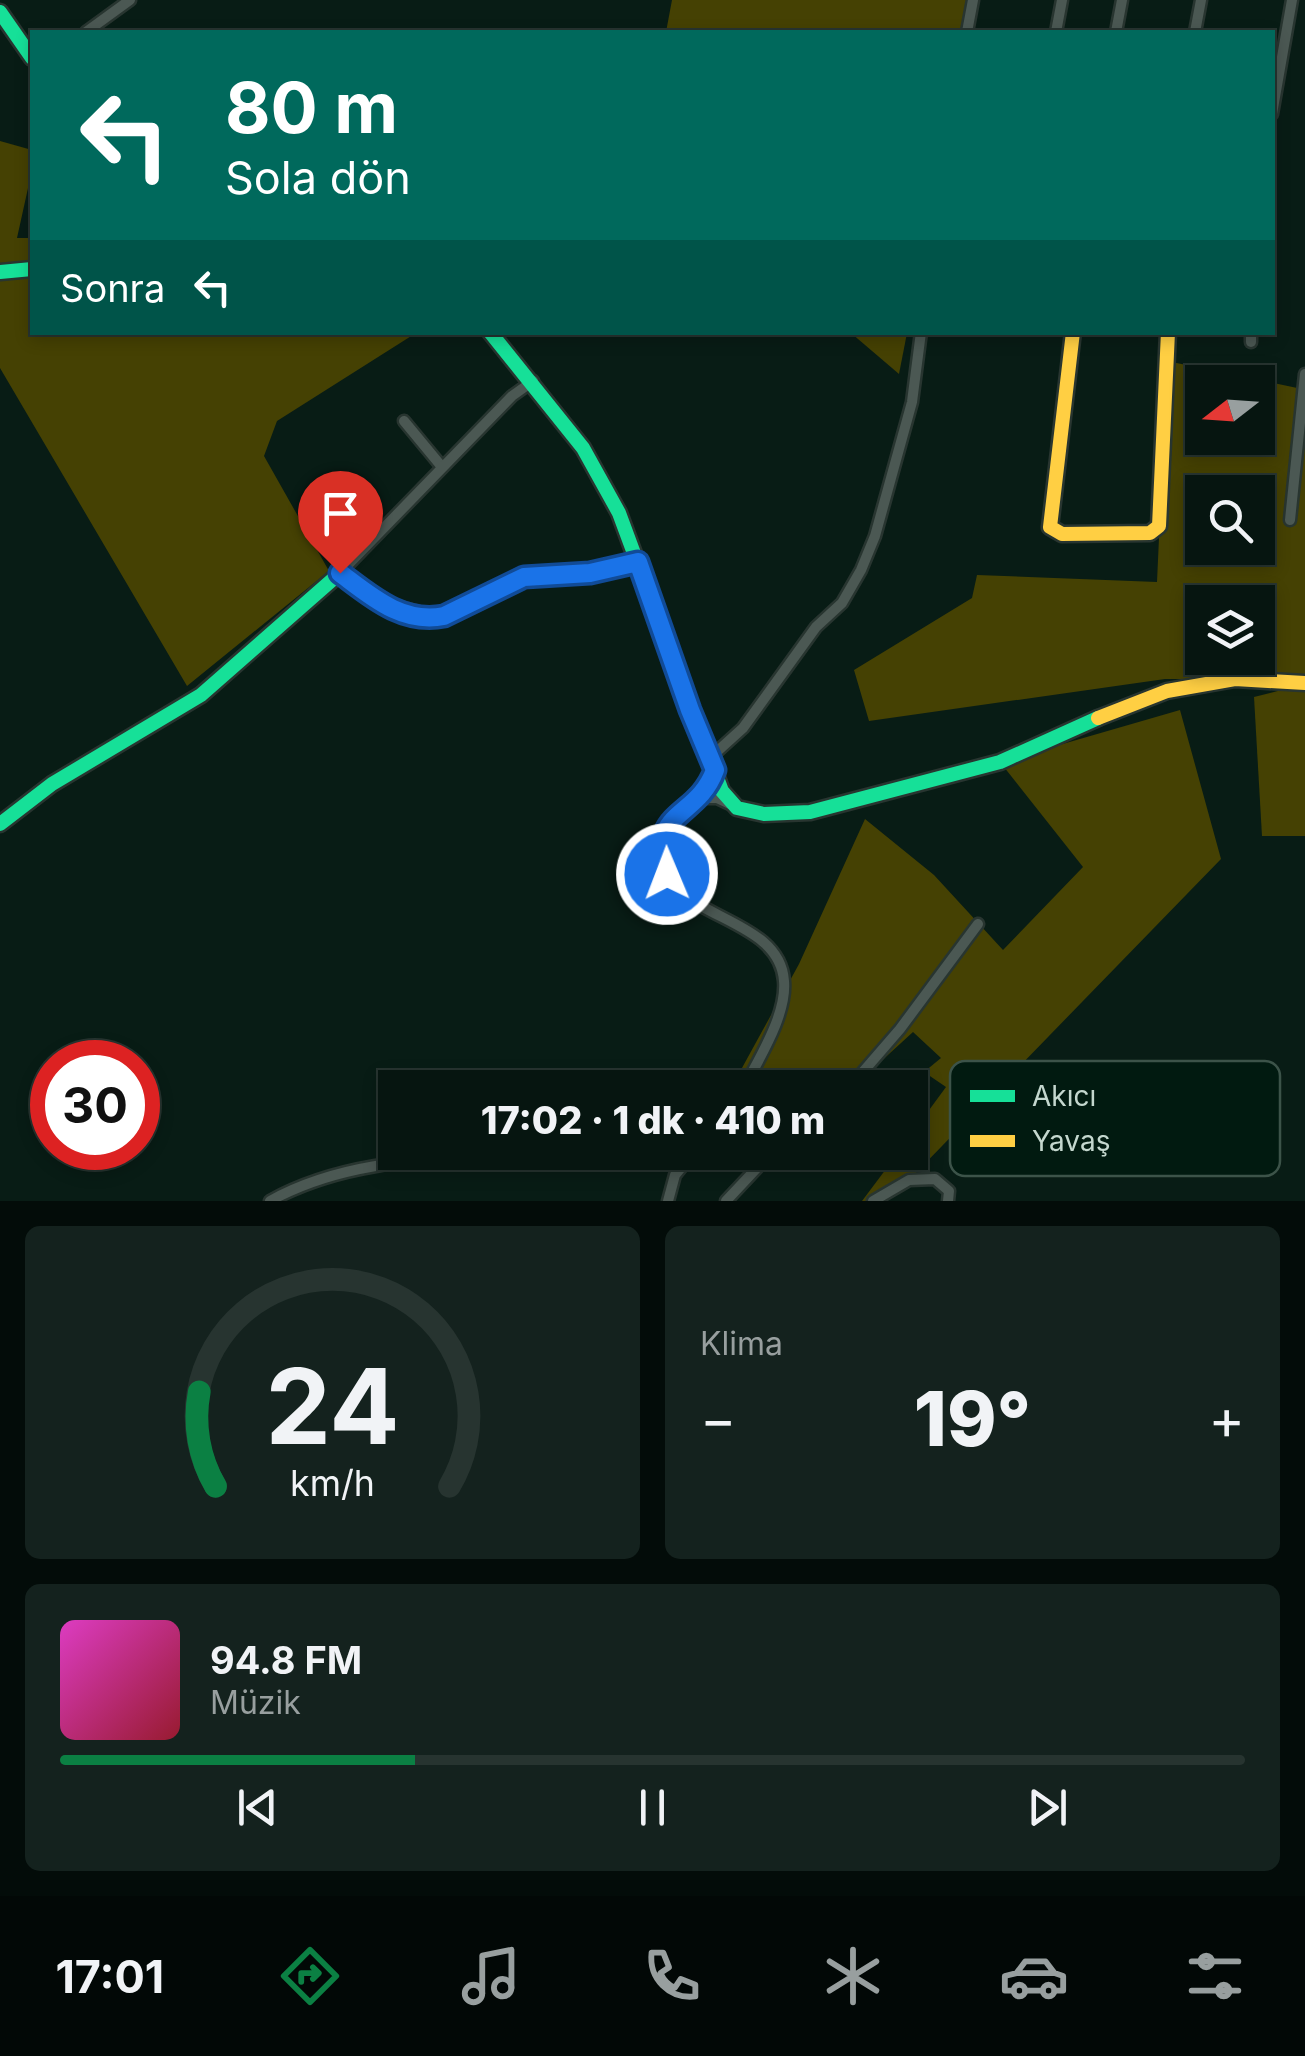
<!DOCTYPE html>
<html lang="tr">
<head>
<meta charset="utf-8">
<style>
	body { margin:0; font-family:Inter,sans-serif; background:#14221e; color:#f1f3f6; height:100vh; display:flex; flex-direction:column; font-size:38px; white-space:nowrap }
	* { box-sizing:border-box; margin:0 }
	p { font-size:32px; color:#989f9f }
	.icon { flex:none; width:55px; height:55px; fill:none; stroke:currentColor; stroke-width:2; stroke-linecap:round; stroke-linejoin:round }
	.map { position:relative; height:1201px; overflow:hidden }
	.side { display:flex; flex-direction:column; gap:25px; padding:25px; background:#030c09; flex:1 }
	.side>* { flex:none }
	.guide { position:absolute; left:30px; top:30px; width:1245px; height:305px; border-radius:0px; box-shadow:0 5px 15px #0003,0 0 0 2px #273430; background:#00695c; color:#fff; overflow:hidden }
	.needle { width:65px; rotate:253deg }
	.tools { position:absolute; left:1185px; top:365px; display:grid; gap:20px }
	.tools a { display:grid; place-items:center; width:90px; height:90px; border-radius:0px; background:#061510; box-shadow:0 5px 15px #0003,0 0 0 2px #273430; font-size:50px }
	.speed { position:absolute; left:30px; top:1040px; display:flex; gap:20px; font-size:50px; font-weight:700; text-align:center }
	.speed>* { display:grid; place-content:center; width:130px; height:130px; border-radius:50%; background:#061510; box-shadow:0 5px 15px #0003,0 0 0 2px #273430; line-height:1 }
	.speed .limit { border:15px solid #d22; background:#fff; color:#111 }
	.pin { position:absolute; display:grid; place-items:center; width:85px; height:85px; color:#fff; margin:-102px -42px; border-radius:50% 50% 50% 0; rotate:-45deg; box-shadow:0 0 10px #0007 }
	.pin .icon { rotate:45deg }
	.me { position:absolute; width:110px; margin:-55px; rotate:359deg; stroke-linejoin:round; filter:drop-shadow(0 0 8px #0008) }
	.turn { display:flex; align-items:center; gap:35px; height:210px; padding:0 30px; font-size:45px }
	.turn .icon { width:130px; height:130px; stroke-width:2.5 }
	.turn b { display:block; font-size:70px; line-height:85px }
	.then { display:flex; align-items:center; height:95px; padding:0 30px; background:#0003; gap:20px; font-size:38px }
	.big { font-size:75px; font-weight:800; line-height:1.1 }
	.side .widget { flex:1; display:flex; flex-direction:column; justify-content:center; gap:15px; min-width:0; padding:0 35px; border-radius:15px; background:#14221e }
	.side .dial { align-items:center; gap:0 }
	.dial svg { height:260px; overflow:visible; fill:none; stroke:#273430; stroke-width:7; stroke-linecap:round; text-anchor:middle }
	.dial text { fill:#f1f3f6; stroke:none }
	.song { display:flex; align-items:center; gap:30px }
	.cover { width:120px; height:120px; border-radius:15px; background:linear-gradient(135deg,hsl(310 70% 55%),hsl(350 70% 35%)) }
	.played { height:10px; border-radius:5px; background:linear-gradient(90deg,#0b8043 30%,#273430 30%) }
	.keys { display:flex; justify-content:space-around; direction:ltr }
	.heat { display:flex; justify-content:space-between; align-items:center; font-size:55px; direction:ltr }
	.side .tiles { flex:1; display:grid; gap:25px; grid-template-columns:1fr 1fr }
	.widget:last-child { grid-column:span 2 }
	.trip { position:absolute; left:378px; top:1070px; width:550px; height:100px; border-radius:0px; background:#061510; box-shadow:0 5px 15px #0003,0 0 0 2px #273430; font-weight:800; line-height:100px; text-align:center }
	.dock { display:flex; height:160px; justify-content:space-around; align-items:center; background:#020806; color:#989f9f }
	.dock .icon { width:70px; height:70px }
	.dock .selected { color:#0b8043 }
	.dock b { font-size:45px; color:#f1f3f6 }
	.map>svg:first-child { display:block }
	.forest { fill:#454103; fill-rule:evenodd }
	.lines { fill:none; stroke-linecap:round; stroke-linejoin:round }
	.street-casing { stroke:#283530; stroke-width:15 }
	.fast-casing { stroke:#283530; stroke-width:19 }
	.slow-casing { stroke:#283530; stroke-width:19 }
	.street { stroke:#4b5853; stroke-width:10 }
	.fast { stroke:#16e098; stroke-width:14 }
	.slow { stroke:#ffcf43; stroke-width:14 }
	.route-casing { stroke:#114b97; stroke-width:25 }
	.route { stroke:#1a73e8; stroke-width:18 }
	.key { fill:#011a10; stroke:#3c5349; stroke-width:2.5 }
	.key-label { font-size:28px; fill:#c4d7ce }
</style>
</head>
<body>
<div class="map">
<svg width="1305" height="1201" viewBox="0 0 1305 1201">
	<rect width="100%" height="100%" fill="#081c15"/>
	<!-- forest -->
	<g class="forest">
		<polygon points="672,0 968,0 962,32 666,32"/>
		<polygon points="0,141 32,150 32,170 17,238 32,238 32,332 416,333 277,421 264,456 329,571 187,686 0,368"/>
		<polygon points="851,333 907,333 899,374"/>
		<path d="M1167 361 1302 389 1305 372V679H1165L869 721 854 670 972 598 977 575 1157 582ZM1202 382H1258V438H1202ZM1202 492H1258V548H1202ZM1202 602H1258V658H1202Z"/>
		<polygon points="1305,684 1305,836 1262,836 1254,697"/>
		<polygon points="1180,710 1221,859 909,1180 878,1201 862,1201 898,1153 910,1152 910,1136 946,1087 924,1072 941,1058 913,1032 853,1087 731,1088 799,964 865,819 934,875 1003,950 1083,867 1000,762"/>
	</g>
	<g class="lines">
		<defs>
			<g id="street">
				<polyline points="86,32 130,0"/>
				<polyline points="967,32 973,0"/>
				<polyline points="1056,32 1062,0"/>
				<polyline points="1116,32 1122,0"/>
				<polyline points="1195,32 1201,0"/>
				<polyline points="1272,114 1292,0"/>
				<polyline points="1251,342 1251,332"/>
				<polyline points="404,421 442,467"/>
				<polyline points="1290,520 1305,374"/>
				<polyline points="340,573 512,396 533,381"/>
				<polyline points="711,757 743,728 816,627 842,603 861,570 875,536 912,402 921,332"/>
				<path d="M715 770C704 802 659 819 659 849 661 921 779 912 784 981 787 1015 759 1058 744 1088"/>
				<polyline points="699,798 717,798 732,805"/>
				<polyline points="849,1088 900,1029 978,924"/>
				<path d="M270 1201C353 1155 448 1160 541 1152"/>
				<polyline points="668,1201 675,1175 694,1152"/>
				<polyline points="726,1201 772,1152"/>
				<polyline points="873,1201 909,1180 935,1179 949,1191 948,1201"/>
			</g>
			<g id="fast">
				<polyline points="0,12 32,58"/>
				<polyline points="0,272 32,269"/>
				<polyline points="490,332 583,448 619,513 722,791 737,808 764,814 810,812 1000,762 1098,718"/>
				<polyline points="0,824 52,784 201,695 340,573 389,606 429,617 445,616 524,577 590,573 638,562"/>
			</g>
			<g id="slow">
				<polyline points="1073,332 1050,527 1062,534 1150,533 1159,526 1168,332"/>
				<polyline points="1098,718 1167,691 1235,679 1305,683"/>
			</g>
		</defs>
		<!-- street casing -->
		<use href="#street" class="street-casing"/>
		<!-- fast casing -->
		<use href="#fast" class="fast-casing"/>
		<!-- slow casing -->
		<use href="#slow" class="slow-casing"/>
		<!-- street -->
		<use href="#street" class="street"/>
		<!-- fast -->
		<use href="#fast" class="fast"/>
		<!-- slow -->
		<use href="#slow" class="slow"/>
	</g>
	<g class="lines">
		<defs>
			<path id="route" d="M340 573C372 597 402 624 444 616L524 577 590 573 638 562 690 710 715 770C697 820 647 809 667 874"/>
		</defs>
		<!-- route casing -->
		<use href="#route" class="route-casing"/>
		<!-- route -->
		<use href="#route" class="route"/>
	</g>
	<!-- legend -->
	<rect x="950" y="1061" width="330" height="115" rx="15" class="key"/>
	<rect x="970" y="1090" width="45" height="12" fill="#16e098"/>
	<rect x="970" y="1135" width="45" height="12" fill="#ffcf43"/>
	<g class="key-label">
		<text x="1032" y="1106">Akıcı</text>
		<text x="1032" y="1151">Yavaş</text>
	</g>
</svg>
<div class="tools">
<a><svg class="needle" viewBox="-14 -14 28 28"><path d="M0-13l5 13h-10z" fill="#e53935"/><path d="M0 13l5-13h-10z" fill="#989f9f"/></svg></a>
<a><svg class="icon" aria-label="search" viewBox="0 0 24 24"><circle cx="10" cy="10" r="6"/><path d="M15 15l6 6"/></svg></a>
<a><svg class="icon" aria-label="layers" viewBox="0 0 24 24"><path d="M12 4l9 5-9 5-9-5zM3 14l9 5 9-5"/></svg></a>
</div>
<div class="speed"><div class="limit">30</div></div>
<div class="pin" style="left:340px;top:573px;background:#d93025"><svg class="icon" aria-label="arrive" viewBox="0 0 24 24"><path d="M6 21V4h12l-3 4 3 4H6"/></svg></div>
<svg class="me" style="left:667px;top:874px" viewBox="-20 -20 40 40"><circle r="17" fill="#1a73e8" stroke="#fff" stroke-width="3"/><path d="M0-11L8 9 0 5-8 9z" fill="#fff"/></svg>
<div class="trip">17:02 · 1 dk · 410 m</div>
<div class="guide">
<div class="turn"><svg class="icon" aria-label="left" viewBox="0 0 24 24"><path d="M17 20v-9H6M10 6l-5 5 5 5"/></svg><div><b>80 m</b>Sola dön</div></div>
<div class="then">Sonra<svg class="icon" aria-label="left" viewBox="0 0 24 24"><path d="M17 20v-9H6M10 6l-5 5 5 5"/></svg></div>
</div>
</div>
<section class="side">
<div class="tiles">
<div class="widget dial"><svg viewBox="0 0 100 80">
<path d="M14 69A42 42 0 1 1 86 69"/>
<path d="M14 69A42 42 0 0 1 9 40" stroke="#0b8043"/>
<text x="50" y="56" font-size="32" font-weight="700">24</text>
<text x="50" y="72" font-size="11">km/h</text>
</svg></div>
<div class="widget"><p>Klima</p>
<div class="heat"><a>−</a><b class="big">19°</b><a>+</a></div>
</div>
<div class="widget">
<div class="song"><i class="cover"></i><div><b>94.8 FM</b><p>Müzik</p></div></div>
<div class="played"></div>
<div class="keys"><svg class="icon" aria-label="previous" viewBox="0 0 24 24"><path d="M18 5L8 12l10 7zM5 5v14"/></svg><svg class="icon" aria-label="pause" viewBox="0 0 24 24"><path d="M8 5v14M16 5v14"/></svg><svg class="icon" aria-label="next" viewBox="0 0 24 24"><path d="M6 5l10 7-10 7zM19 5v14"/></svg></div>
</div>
</div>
</section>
<nav class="dock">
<b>17:01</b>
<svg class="icon selected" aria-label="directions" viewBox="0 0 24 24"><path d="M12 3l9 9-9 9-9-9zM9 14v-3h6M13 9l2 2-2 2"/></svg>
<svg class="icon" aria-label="music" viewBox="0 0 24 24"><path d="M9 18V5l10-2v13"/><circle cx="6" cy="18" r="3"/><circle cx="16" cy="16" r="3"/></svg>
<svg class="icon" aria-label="phone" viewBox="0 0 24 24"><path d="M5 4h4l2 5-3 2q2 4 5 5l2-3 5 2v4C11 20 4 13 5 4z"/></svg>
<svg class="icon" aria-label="climate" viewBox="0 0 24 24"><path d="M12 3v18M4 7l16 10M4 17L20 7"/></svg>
<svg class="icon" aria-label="car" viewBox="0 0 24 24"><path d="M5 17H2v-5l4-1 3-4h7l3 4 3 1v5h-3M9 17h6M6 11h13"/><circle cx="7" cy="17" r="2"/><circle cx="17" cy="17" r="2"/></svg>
<svg class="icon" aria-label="filters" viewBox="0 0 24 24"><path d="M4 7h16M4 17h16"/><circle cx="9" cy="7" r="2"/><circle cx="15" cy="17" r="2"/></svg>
</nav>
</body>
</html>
